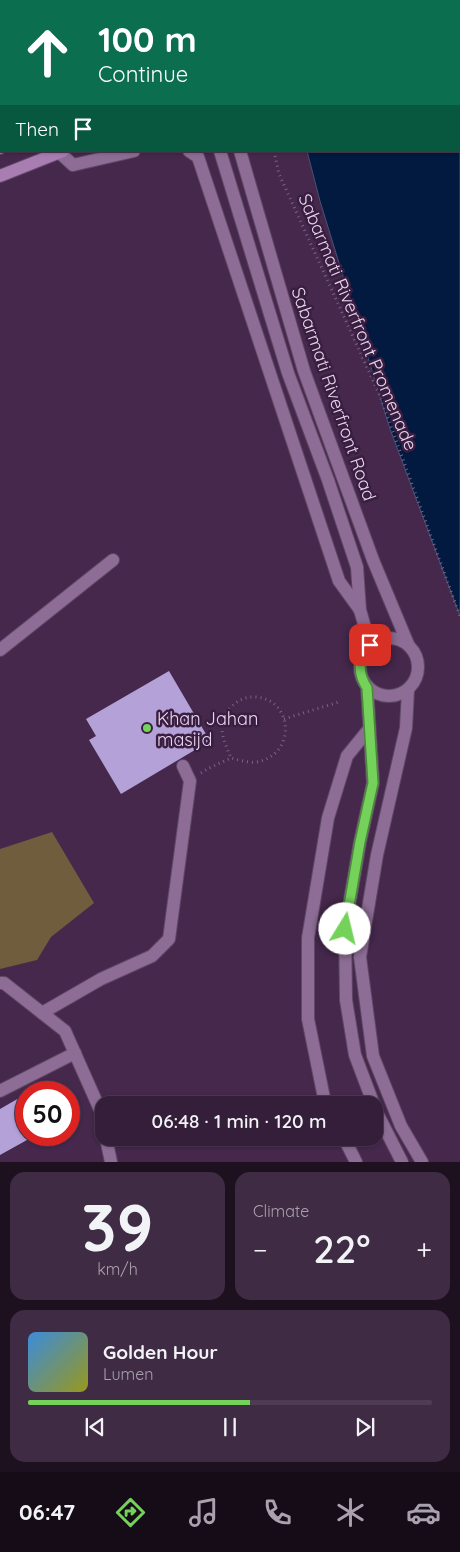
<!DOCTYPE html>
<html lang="en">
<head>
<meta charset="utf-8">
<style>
	body { margin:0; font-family:Quicksand,sans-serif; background:#3f2b44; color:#f1f3f6; height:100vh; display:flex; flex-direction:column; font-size:19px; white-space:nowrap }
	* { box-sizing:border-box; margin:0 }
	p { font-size:16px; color:#a9a2ae }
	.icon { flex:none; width:28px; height:28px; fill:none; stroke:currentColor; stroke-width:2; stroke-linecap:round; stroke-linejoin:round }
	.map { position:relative; height:1162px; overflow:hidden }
	.details { display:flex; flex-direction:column; gap:10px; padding:10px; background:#1d101f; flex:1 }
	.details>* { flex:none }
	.banner { position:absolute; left:0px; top:0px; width:460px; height:152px; box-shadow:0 1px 4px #0004,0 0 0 1px #4e3c53; background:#0b6e4f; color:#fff; overflow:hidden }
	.speed { position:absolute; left:15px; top:1081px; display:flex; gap:10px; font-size:25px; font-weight:700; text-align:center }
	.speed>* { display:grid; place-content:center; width:65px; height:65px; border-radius:50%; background:#341e39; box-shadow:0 1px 4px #0004,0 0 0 1px #4e3c53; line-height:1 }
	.speed .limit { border:8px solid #d22; background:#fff; color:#111 }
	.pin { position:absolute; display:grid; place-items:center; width:42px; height:42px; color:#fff; margin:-21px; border-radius:10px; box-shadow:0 2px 8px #0006 }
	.me { position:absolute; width:55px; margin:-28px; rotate:9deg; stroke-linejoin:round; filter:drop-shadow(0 0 4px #0008) }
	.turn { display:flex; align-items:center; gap:18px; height:105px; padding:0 15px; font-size:22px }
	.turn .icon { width:65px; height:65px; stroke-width:2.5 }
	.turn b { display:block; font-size:35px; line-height:42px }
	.then { display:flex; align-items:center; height:48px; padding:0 15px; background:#0003; gap:10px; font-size:19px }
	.big { font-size:38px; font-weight:600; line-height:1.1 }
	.details .tile { flex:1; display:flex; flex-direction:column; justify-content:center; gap:8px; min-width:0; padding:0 18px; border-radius:15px; background:#3f2b44 }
	.details .dial { align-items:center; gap:0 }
	.dial b { font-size:65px; line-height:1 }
	.song { display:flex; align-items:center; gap:15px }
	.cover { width:60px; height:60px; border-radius:8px; background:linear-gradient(135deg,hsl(210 70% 55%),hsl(60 70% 35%)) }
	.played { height:5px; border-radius:2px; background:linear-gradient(90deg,#74d25b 55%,#4e3c53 55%) }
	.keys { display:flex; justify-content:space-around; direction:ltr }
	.heat { display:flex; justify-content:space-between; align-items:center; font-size:28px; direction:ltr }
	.details .tiles { flex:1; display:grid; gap:10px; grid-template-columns:1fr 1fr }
	.tile:last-child { grid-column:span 2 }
	.trip { position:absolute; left:95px; top:1096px; width:288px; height:50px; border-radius:15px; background:#341e39; box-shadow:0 1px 4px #0004,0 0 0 1px #4e3c53; font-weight:600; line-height:50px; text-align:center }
	.tab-bar { display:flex; height:80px; justify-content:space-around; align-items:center; background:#150c17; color:#a9a2ae }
	.tab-bar .icon { width:35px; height:35px }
	.tab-bar .selected { color:#74d25b }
	.tab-bar b { font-size:22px; color:#f1f3f6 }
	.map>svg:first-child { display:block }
	.green { fill:#705d3e }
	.water { fill:#021940; stroke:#475274 }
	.building { fill:#b3a1d8 }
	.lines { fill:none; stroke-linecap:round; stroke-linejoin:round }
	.minor-casing { stroke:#604766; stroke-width:14 }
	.tertiary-casing { stroke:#604766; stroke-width:14 }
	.secondary-casing { stroke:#604766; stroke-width:14 }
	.primary-casing { stroke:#604766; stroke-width:14 }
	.path { stroke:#7c6383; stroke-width:3; stroke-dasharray:1 4; stroke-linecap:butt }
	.minor { stroke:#8d6d95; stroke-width:12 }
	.tertiary { stroke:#8d6d95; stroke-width:12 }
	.secondary { stroke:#8d6d95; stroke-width:12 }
	.primary { stroke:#a87db2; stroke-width:12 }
	.route-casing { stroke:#4b883b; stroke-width:12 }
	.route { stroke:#74d25b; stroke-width:9 }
	.poi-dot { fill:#74d25b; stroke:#3a1e41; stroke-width:2 }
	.labels { text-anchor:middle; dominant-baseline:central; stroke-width:5; stroke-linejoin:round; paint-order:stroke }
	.street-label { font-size:18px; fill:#e8d7ed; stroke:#3a1e41 }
	.poi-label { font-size:18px; fill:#e8d7ed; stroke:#3a1e41; text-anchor:start }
</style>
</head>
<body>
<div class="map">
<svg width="460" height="1162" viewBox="0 0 460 1162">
	<rect width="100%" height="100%" fill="#45284c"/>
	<!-- green -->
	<polygon class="green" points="52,832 94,903 51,937 37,960 0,969 0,849"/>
	<!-- water -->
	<polygon class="water" points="266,0 460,0 460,616 390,429 320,201 307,151 459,151 459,1 266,1"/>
	<!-- building -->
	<g class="building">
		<polygon points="169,671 210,741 121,794 89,740 96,736 86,719"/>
		<polygon points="26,1094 26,1135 36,1135 0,1155 0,1109"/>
	</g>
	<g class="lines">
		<defs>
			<g id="minor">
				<polyline points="0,650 113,560"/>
				<polyline points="42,1013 101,979 152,956 169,939 190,781 183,766"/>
				<polyline points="0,1091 75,1053"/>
			</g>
			<g id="tertiary">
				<polyline points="189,151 198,157 339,581 360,610"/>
				<polyline points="60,153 73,165 134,151"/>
				<polyline points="0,983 4,983 65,1031 101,1112 104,1127"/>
				<polyline points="106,1138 111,1162"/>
			</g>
			<g id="secondary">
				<polyline points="165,0 165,1"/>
				<polyline points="184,0 185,1"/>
				<polyline points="220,151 288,373 328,480 357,567 360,610 370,645"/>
				<polyline points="240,151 304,371 373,560 408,644"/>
				<circle cx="389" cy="667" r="29"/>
				<polyline points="367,687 373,783 360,842 345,929 346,1000 355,1055 377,1113 402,1162"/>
				<polyline points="408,690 406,728 377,855 360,957 373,1056 401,1126 422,1162"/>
				<polyline points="328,1105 324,1098 308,1019 308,938 328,818 347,756 369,729"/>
				<polyline points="344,1138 356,1162"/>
			</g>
			<g id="primary">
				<polyline points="139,0 139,1"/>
				<polyline points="350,1 353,0"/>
				<polyline points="417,1 420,0"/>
				<polyline points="0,148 1,147"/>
				<polyline points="0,176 63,151"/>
			</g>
		</defs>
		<!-- minor casing -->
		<use href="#minor" class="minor-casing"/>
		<!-- tertiary casing -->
		<use href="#tertiary" class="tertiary-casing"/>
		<!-- secondary casing -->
		<use href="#secondary" class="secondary-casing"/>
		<!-- primary casing -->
		<use href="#primary" class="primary-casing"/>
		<!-- path -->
		<g class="path">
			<polyline points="237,0 238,1"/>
			<polyline points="274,151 279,174 380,396 460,616"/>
			<polyline points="284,719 339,702"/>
			<path d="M201 773 209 768 231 758C239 760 248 763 257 762 296 755 294 700 256 697 245 696 237 701 230 708 215 723 224 741 231 758"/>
		</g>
		<!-- minor -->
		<use href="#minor" class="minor"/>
		<!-- tertiary -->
		<use href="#tertiary" class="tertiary"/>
		<!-- secondary -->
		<use href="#secondary" class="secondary"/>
		<!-- primary -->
		<use href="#primary" class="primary"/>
	</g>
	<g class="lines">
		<defs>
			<path id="route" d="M345 929 360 842 373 783 367 688C357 672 358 659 370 645"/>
		</defs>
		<!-- route casing -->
		<use href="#route" class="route-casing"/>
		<!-- route -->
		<use href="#route" class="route"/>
	</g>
	<!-- markers -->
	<circle class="poi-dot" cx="147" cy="728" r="5"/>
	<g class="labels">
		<!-- street labels -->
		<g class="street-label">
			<text transform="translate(358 322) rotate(67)">Sabarmati Riverfront Promenade</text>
			<text transform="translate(334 394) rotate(71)">Sabarmati Riverfront Road</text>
		</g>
		<!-- poi labels -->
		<g class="poi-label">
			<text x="157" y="718">Khan Jahan<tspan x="157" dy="21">masijd</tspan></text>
		</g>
	</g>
</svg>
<div class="speed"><div class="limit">50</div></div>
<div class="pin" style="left:370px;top:645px;background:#d93025"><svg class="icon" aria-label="arrive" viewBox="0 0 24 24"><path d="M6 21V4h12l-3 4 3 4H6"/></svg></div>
<svg class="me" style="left:345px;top:929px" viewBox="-20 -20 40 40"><circle r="19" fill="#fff"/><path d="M0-13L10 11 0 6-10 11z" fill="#74d25b"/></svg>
<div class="trip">06:48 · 1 min · 120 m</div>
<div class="banner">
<div class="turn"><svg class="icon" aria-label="ahead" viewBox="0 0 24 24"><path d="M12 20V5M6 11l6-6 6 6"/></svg><div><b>100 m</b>Continue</div></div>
<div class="then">Then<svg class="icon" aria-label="arrive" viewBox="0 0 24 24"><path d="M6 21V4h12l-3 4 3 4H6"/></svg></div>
</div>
</div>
<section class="details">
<div class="tiles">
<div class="tile dial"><b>39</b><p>km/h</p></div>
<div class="tile"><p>Climate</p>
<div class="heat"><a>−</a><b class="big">22°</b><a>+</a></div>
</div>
<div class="tile">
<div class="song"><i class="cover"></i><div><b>Golden Hour</b><p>Lumen</p></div></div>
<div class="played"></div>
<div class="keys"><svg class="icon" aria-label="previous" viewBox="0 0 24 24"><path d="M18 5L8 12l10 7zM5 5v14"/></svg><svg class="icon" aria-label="pause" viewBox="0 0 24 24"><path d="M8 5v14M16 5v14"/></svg><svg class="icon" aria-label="next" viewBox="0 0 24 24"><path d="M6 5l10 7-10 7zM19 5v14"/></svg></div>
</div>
</div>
</section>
<nav class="tab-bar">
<b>06:47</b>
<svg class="icon selected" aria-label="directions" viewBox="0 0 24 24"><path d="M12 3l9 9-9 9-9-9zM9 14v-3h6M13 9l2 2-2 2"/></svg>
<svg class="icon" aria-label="music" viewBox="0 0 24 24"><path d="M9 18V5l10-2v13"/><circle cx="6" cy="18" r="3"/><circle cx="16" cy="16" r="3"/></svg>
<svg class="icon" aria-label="phone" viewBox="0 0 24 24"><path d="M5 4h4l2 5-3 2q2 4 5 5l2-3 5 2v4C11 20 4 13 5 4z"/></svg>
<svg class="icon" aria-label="climate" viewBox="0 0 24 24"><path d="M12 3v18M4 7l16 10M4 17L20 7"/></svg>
<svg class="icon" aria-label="car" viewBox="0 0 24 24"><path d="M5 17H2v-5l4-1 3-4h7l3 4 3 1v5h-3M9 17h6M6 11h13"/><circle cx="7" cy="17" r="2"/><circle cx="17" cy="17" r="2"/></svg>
</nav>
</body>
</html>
